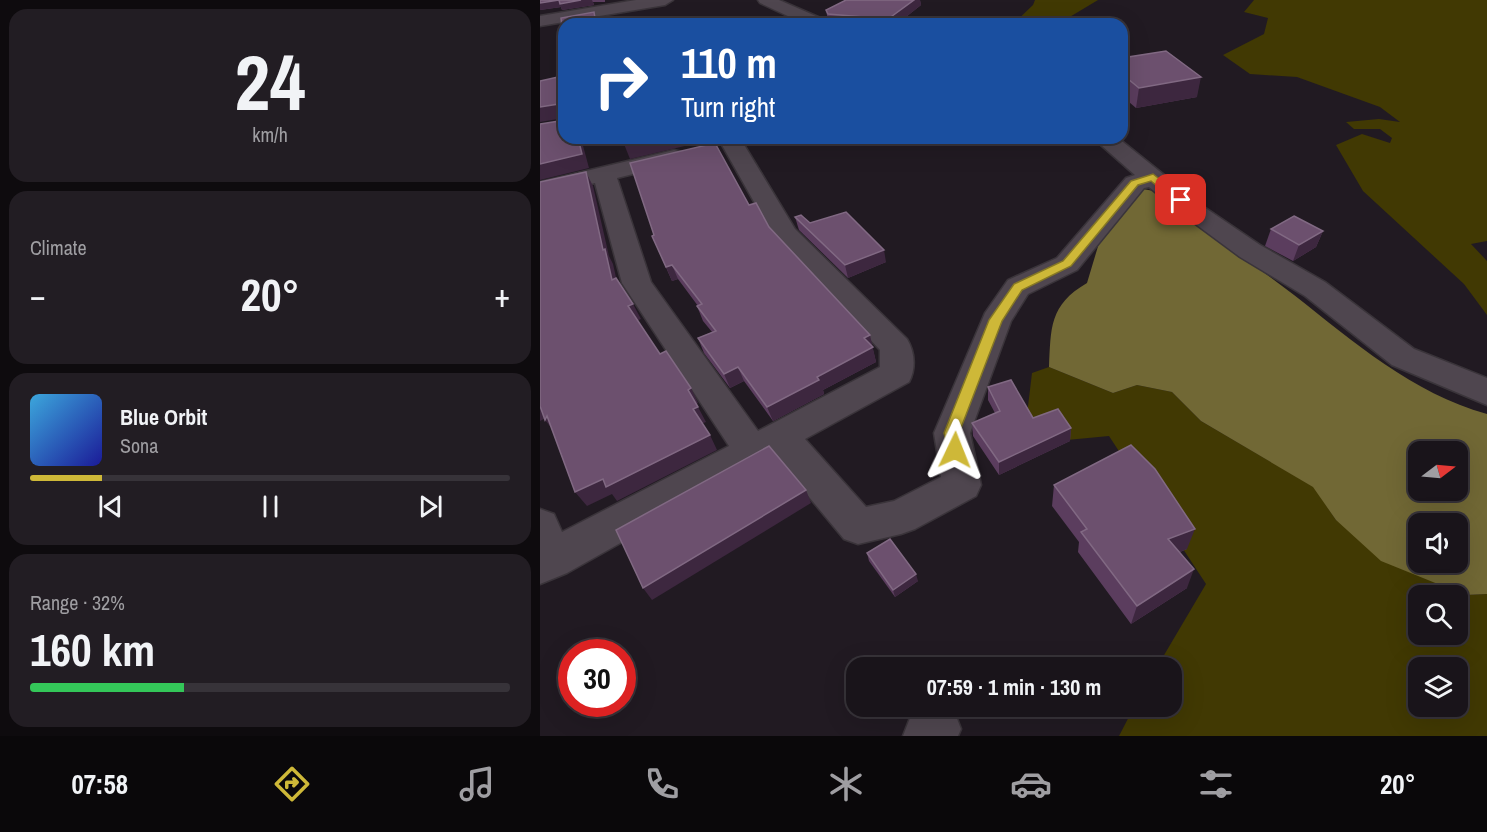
<!DOCTYPE html>
<html lang="en">
<head>
<meta charset="utf-8">
<style>
	body { margin:0; font-family:"Archivo Narrow",sans-serif; background:#221d23; color:#f1f3f6; height:100vh; display:flex; flex-direction:column; font-size:22px; white-space:nowrap }
	* { box-sizing:border-box; margin:0 }
	p { font-size:20px; color:#9f9ea2 }
	.icon { flex:none; width:33px; height:33px; fill:none; stroke:currentColor; stroke-width:2; stroke-linecap:round; stroke-linejoin:round }
	.map { position:relative; flex:1; overflow:hidden }
	.details { display:flex; flex-direction:column; gap:9px; padding:9px; background:#0e0b0e; width:540px }
	.details>* { flex:none }
	.top-card { position:absolute; left:18px; top:18px; width:570px; height:126px; border-radius:18px; box-shadow:0 6px 24px #0002,0 0 0 2px #373339; background:#1a4fa0; color:#fff; overflow:hidden }
	.needle { width:39px; rotate:74deg }
	.controls { position:absolute; left:868px; top:441px; display:grid; gap:12px }
	.controls a { display:grid; place-items:center; width:60px; height:60px; border-radius:12px; background:#19141a; box-shadow:0 6px 24px #0002,0 0 0 2px #373339; font-size:30px }
	.speed { position:absolute; left:18px; top:639px; display:flex; gap:12px; font-size:30px; font-weight:700; text-align:center }
	.speed>* { display:grid; place-content:center; width:78px; height:78px; border-radius:50%; background:#19141a; box-shadow:0 6px 24px #0002,0 0 0 2px #373339; line-height:1 }
	.speed .limit { border:9px solid #d22; background:#fff; color:#111 }
	.pin { position:absolute; display:grid; place-items:center; width:51px; height:51px; color:#fff; margin:-26px; border-radius:12px; box-shadow:0 3px 9px #0006 }
	.me { position:absolute; width:66px; margin:-33px; rotate:2deg; stroke-linejoin:round; filter:drop-shadow(0 0 4px #0008) }
	.turn { display:flex; align-items:center; gap:21px; height:126px; padding:0 24px; font-size:27px }
	.turn .icon { width:78px; height:78px; stroke-width:2.5 }
	.turn b { display:block; font-size:42px; line-height:51px }
	.big { font-size:45px; font-weight:700; line-height:1.1 }
	.details .tile { flex:1; display:flex; flex-direction:column; justify-content:center; gap:9px; min-width:0; padding:0 21px; border-radius:18px; background:#221d23 }
	.details .dial { align-items:center; gap:0 }
	.dial b { font-size:78px; line-height:1 }
	.song { display:flex; align-items:center; gap:18px }
	.cover { width:72px; height:72px; border-radius:9px; background:linear-gradient(135deg,hsl(200 70% 55%),hsl(240 70% 35%)) }
	.played { height:6px; border-radius:3px; background:linear-gradient(90deg,#ceb838 15%,#373339 15%) }
	.keys { display:flex; justify-content:space-around; direction:ltr }
	.heat { display:flex; justify-content:space-between; align-items:center; font-size:33px; direction:ltr }
	.charge { height:9px; border-radius:4px; background:linear-gradient(90deg,#34c759 32%,#373339 0) }
	.trip { position:absolute; left:306px; top:657px; width:336px; height:60px; border-radius:18px; background:#19141a; box-shadow:0 6px 24px #0002,0 0 0 2px #373339; font-weight:700; line-height:60px; text-align:center }
	.menu { display:flex; height:96px; justify-content:space-around; align-items:center; background:#0a080a; color:#9f9ea2 }
	.menu .icon { width:42px; height:42px }
	.menu .selected { color:#ceb838 }
	.menu b { font-size:27px; color:#f1f3f6 }
	main { display:flex; flex:1; min-height:0 }
	.map>svg:first-child { display:block }
	.green { fill:#413903; fill-rule:evenodd }
	.water { fill:#716835; fill-rule:evenodd }
	.lines { fill:none; stroke-linecap:round; stroke-linejoin:round }
	.minor-casing { stroke:#3a343a; stroke-width:3 }
	.minor { fill:#4f464f; fill-rule:evenodd }
	.wall { fill:#5b3d5e }
	.shaded-wall { fill:#3d273f }
	.building { fill:#6c506e; stroke:#816983; stroke-width:1.5 }
	.route { fill:#ceb838; stroke:#867824; stroke-width:1.5 }
</style>
</head>
<body>
<main>
<section class="details">
<div class="tile dial"><b>24</b><p>km/h</p></div>
<div class="tile"><p>Climate</p>
<div class="heat"><a>−</a><b class="big">20°</b><a>+</a></div>
</div>
<div class="tile">
<div class="song"><i class="cover"></i><div><b>Blue Orbit</b><p>Sona</p></div></div>
<div class="played"></div>
<div class="keys"><svg class="icon" aria-label="previous" viewBox="0 0 24 24"><path d="M18 5L8 12l10 7zM5 5v14"/></svg><svg class="icon" aria-label="pause" viewBox="0 0 24 24"><path d="M8 5v14M16 5v14"/></svg><svg class="icon" aria-label="next" viewBox="0 0 24 24"><path d="M6 5l10 7-10 7zM19 5v14"/></svg></div>
</div>
<div class="tile"><p>Range · 32%</p><b class="big">160 km</b><div class="charge"></div></div>
</section>
<div class="map">
<svg width="947" height="736" viewBox="0 0 947 736">
	<rect width="100%" height="100%" fill="#211a22"/>
	<!-- green -->
	<g class="green">
		<polygon points="495,0 558,0 518,24 473,24 493,5"/>
		<polygon points="714,0 947,0 947,241 931,244 947,261 947,315 924,284 823,191 796,145 822,134 850,143 852,138 840,129 814,129 806,122 839,119 860,122 840,107 757,77 710,74 683,55 724,34 728,18 704,12"/>
		<path d="M509 367 573 393 597 385 632 392 661 421 774 487 796 520 925 595 947 594V736H579L594 707 632 706V668L617 667 666 584 569 436 527 440 486 423 492 373ZM879 596H918V634H879ZM879 668H918V706H879Z"/>
	</g>
	<!-- water -->
	<path class="water" d="M597 188 614 191C661 226 708 260 754 295 814 342 872 393 947 414V594L925 595 841 561 796 520 773 487 661 421 632 392 597 385 573 393 509 367C511 328 509 305 547 283L559 243ZM879 452H918V490H879ZM879 524H918V562H879Z"/>
	<g class="lines">
		<defs>
			<g id="minor">
				<polygon points="96,0 133,0 125,5 0,26 0,16"/>
				<polygon points="218,0 239,0 285,20 288,24 265,24 220,3"/>
				<path d="M178 138H200L255 229 367 339C375 352 376 369 369 382L265 439 326 507 354 501 401 477 394 433 445 313 468 280 517 258 586 178 595 175 553 138H578L664 207 720 245 785 282 874 349 947 378V405L852 365 765 296 700 257 646 217 609 187 604 188 537 270 488 294 471 321 430 433 441 485 436 496 375 529 361 534 318 544 304 539 235 456 27 573 0 584V509L14 514 22 532 189 446 82 283 55 183 0 196V182L134 150 142 152 146 157 142 162 77 178 111 282 218 431 340 367V350L235 239Z"/>
				<polygon points="390,706 402,706 414,711 421,729 418,736 363,736 370,718"/>
			</g>
		</defs>
		<!-- minor casing -->
		<use href="#minor" class="minor-casing"/>
		<!-- minor -->
		<use href="#minor" class="minor"/>
	</g>
	<!-- wall -->
	<g class="wall">
		<polygon points="0,0 65,0 65,2 53,2 54,5 22,10 21,7 0,10"/>
		<polygon points="306,0 380,0 381,5 357,24 290,24 288,21 286,10"/>
		<polygon points="582,58 657,97 596,108 582,96"/>
		<polygon points="209,205 332,346 336,362 283,390 284,394 233,421 204,381 190,388 164,353 158,338 172,332 163,321 157,306 158,306 138,279 132,281 112,236"/>
		<polygon points="255,217 270,223 346,262 308,278 259,230"/>
		<polygon points="731,229 783,231 776,247 753,261 725,246"/>
		<polygon points="448,387 493,418 531,428 530,441 459,475 433,436 432,423 455,413 448,400"/>
		<polygon points="514,485 647,549 640,552 647,588 591,624 538,552 539,542 512,506"/>
		<polygon points="327,553 378,581 355,597 329,561"/>
	</g>
	<!-- shaded-wall -->
	<g class="shaded-wall">
		<polygon points="19,0 52,0 54,5 22,10 21,7 0,10 0,3"/>
		<polygon points="374,0 380,0 381,5 357,24 349,24 348,19"/>
		<polygon points="661,77 657,97 596,108 599,88"/>
		<polygon points="19,104 24,118 0,122 0,107"/>
		<polygon points="38,138 41,138 49,168 0,180 0,164"/>
		<polygon points="111,138 170,138 170,140 90,159 84,144"/>
		<polygon points="46,172 53,186 69,256 73,264 80,295 72,280 63,250"/>
		<polygon points="783,231 776,247 753,261 759,245"/>
		<polygon points="344,250 346,262 308,278 305,265"/>
		<polygon points="132,265 138,279 132,281 126,267"/>
		<polygon points="93,304 101,319 96,321 88,306"/>
		<polygon points="330,335 336,362 283,390 284,394 233,421 227,407 277,377 324,338"/>
		<polygon points="198,367 204,381 190,388 184,374"/>
		<polygon points="151,388 158,403 155,405 148,390"/>
		<polygon points="0,404 17,435 5,420 6,418 0,421"/>
		<polygon points="158,407 166,422 161,424 153,409"/>
		<polygon points="531,428 530,441 459,475 459,462"/>
		<polygon points="170,435 177,450 77,501 72,494 47,506 35,492 63,479"/>
		<polygon points="266,490 271,503 112,600 103,588"/>
		<polygon points="655,529 647,549 622,559 628,539"/>
		<polygon points="654,569 647,588 591,624 597,606"/>
		<polygon points="376,574 378,581 355,597 353,590"/>
	</g>
	<!-- building -->
	<g class="building">
		<polygon points="0,0 41,0 20,4 19,0 0,3"/>
		<polygon points="306,0 374,0 348,19 288,14 286,10"/>
		<polygon points="54,12 56,24 24,24 24,43 21,18"/>
		<polygon points="626,51 661,77 599,88 582,74 582,63 584,63 582,62 582,58"/>
		<polygon points="22,72 24,82 24,138 38,138 42,154 0,164 0,124 19,121 19,104 0,107 0,81 18,77"/>
		<polygon points="82,138 111,138 84,144"/>
		<polygon points="175,143 209,205 216,203 229,227 330,335 324,338 333,347 277,377 279,380 227,407 198,367 184,374 158,338 176,331 157,306 162,304 132,265 126,267 112,236 114,235 90,163"/>
		<polygon points="46,172 63,250 65,249 72,280 76,278 93,304 88,306 120,354 126,351 151,388 148,390 158,407 153,409 170,435 66,487 63,479 35,492 7,416 5,420 0,406 0,182"/>
		<polygon points="306,212 344,250 305,265 255,217 261,215 270,223"/>
		<polygon points="754,216 783,231 759,245 731,229"/>
		<polygon points="471,380 493,418 518,409 531,428 459,462 432,423 460,411 448,387"/>
		<polygon points="591,445 615,469 655,529 628,539 654,569 597,606 541,532 547,529 514,485"/>
		<polygon points="229,446 266,490 103,588 76,530"/>
		<polygon points="350,539 376,574 353,590 327,553"/>
	</g>
	<!-- route -->
	<polygon class="route" points="613,174 644,198 644,203 637,203 611,181 598,185 531,266 482,290 462,321 419,433 423,450 420,455 410,455 404,433 449,320 474,284 523,261 591,181"/>
</svg>
<div class="controls">
<a><svg class="needle" viewBox="-14 -14 28 28"><path d="M0-13l5 13h-10z" fill="#e53935"/><path d="M0 13l5-13h-10z" fill="#9f9ea2"/></svg></a>
<a><svg class="icon" aria-label="sound" viewBox="0 0 24 24"><path d="M4 9h4l5-4v14l-5-4H4zM17 9q2 3 0 6"/></svg></a>
<a><svg class="icon" aria-label="search" viewBox="0 0 24 24"><circle cx="10" cy="10" r="6"/><path d="M15 15l6 6"/></svg></a>
<a><svg class="icon" aria-label="layers" viewBox="0 0 24 24"><path d="M12 4l9 5-9 5-9-5zM3 14l9 5 9-5"/></svg></a>
</div>
<div class="speed"><div class="limit">30</div></div>
<div class="pin" style="left:641px;top:200px;background:#d93025"><svg class="icon" aria-label="arrive" viewBox="0 0 24 24"><path d="M6 21V4h12l-3 4 3 4H6"/></svg></div>
<svg class="me" style="left:415px;top:450px" viewBox="-20 -20 40 40"><path d="M0-17L14 15 0 8-14 15z" fill="#ceb838" stroke="#fff" stroke-width="4"/></svg>
<div class="trip">07:59 · 1 min · 130 m</div>
<div class="top-card">
<div class="turn"><svg class="icon" aria-label="right" viewBox="0 0 24 24"><path d="M7 20v-9h11M14 6l5 5-5 5"/></svg><div><b>110 m</b>Turn right</div></div>
</div>
</div>
</main>
<nav class="menu">
<b>07:58</b>
<svg class="icon selected" aria-label="directions" viewBox="0 0 24 24"><path d="M12 3l9 9-9 9-9-9zM9 14v-3h6M13 9l2 2-2 2"/></svg>
<svg class="icon" aria-label="music" viewBox="0 0 24 24"><path d="M9 18V5l10-2v13"/><circle cx="6" cy="18" r="3"/><circle cx="16" cy="16" r="3"/></svg>
<svg class="icon" aria-label="phone" viewBox="0 0 24 24"><path d="M5 4h4l2 5-3 2q2 4 5 5l2-3 5 2v4C11 20 4 13 5 4z"/></svg>
<svg class="icon" aria-label="climate" viewBox="0 0 24 24"><path d="M12 3v18M4 7l16 10M4 17L20 7"/></svg>
<svg class="icon" aria-label="car" viewBox="0 0 24 24"><path d="M5 17H2v-5l4-1 3-4h7l3 4 3 1v5h-3M9 17h6M6 11h13"/><circle cx="7" cy="17" r="2"/><circle cx="17" cy="17" r="2"/></svg>
<svg class="icon" aria-label="filters" viewBox="0 0 24 24"><path d="M4 7h16M4 17h16"/><circle cx="9" cy="7" r="2"/><circle cx="15" cy="17" r="2"/></svg>
<b>20°</b>
</nav>
</body>
</html>
